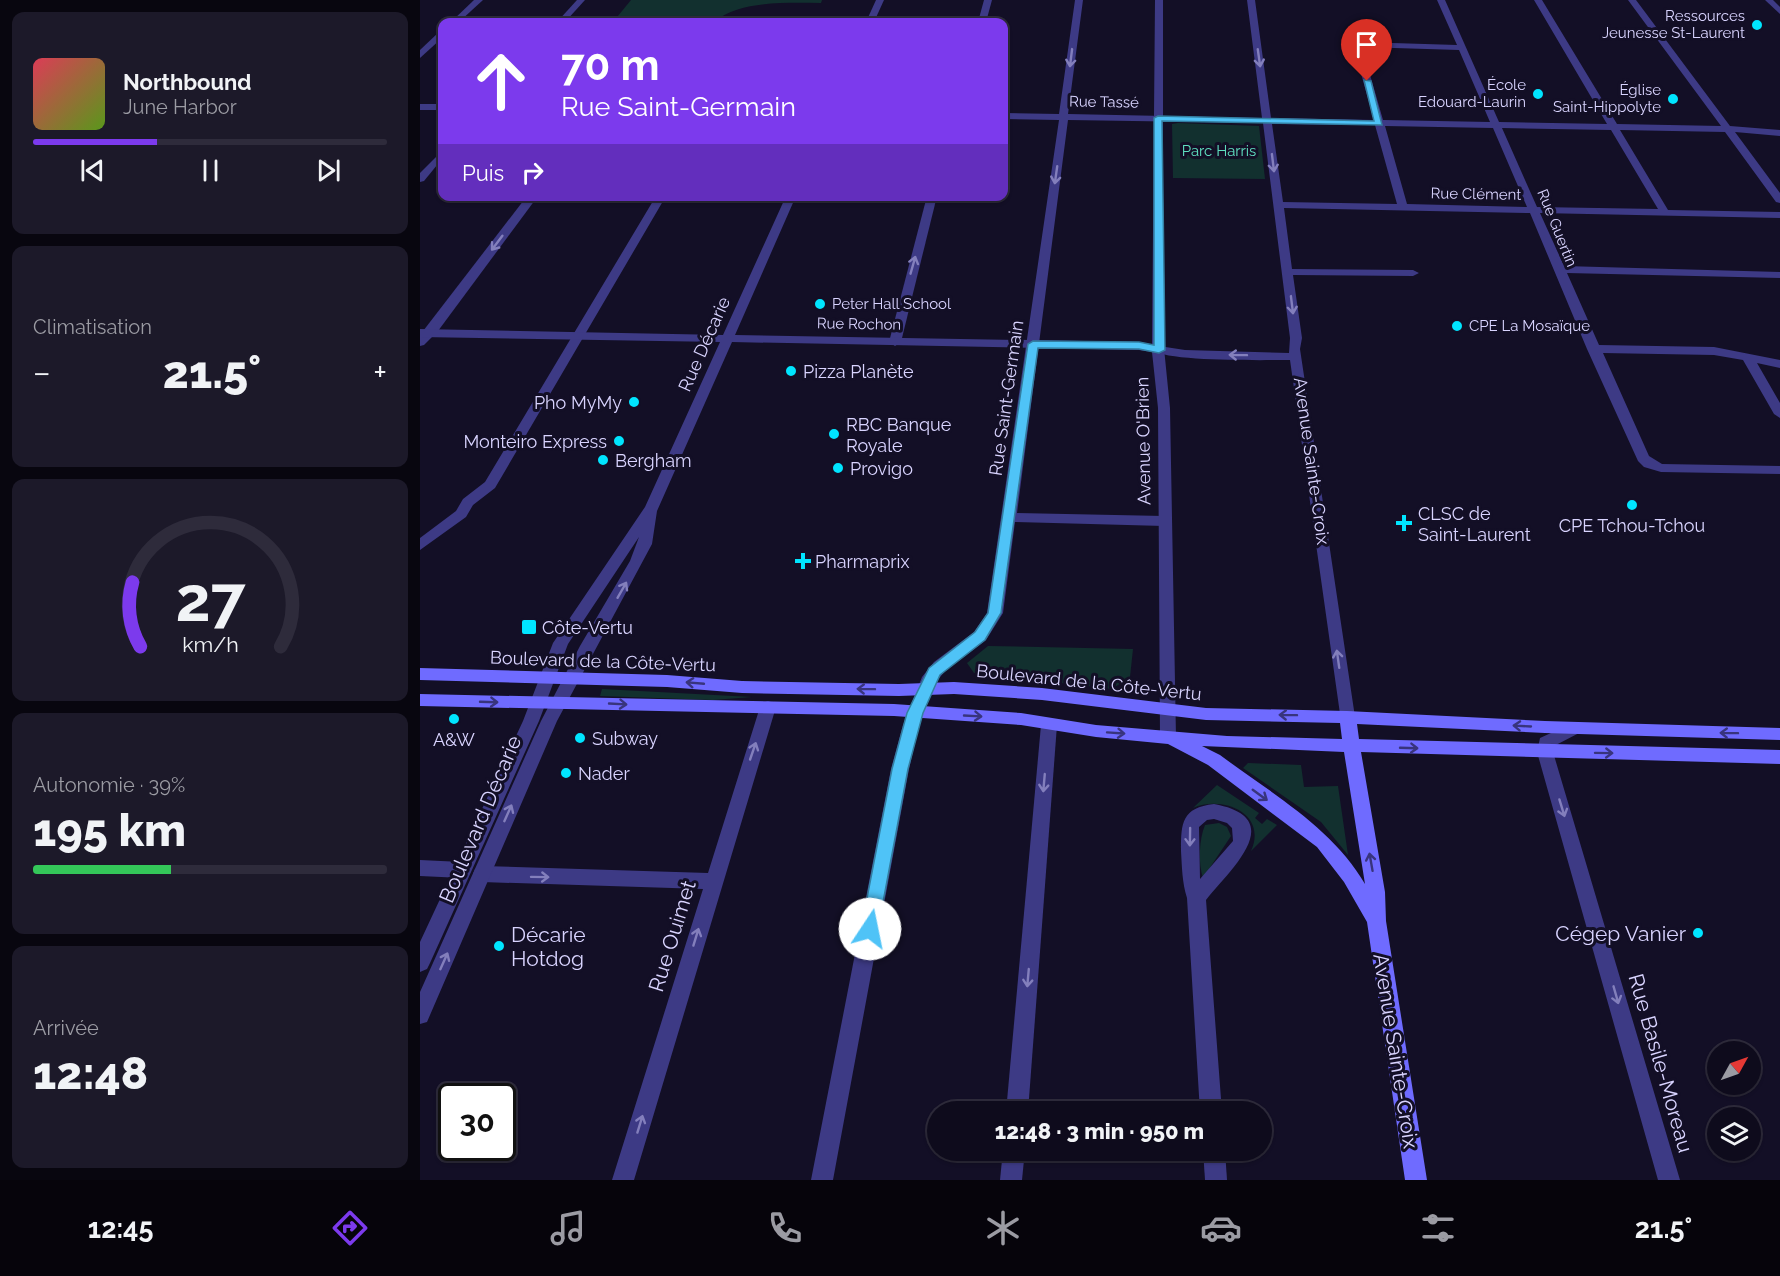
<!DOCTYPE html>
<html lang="fr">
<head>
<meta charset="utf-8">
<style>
	body { margin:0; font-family:Raleway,sans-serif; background:#1c1929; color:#f1f3f6; height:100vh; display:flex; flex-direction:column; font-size:22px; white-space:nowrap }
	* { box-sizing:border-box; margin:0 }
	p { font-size:20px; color:#9b9ba3 }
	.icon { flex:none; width:33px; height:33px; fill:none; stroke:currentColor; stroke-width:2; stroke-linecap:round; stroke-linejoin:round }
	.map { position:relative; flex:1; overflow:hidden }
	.details { display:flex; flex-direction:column; gap:12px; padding:12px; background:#08060f; width:420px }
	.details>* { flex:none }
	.guide { position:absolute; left:18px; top:18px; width:570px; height:183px; border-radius:12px; box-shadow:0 2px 4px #0004,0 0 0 2px #2e2b3b; background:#7c3aed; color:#fff; overflow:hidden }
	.needle { width:39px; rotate:50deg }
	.buttons { position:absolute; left:1287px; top:1041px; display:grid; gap:12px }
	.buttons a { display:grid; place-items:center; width:54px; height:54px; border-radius:50%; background:#0e0b1c; box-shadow:0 2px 4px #0004,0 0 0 2px #2e2b3b; font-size:30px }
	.speed { position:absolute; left:18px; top:1083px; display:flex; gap:12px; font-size:30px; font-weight:700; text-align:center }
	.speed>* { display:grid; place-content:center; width:78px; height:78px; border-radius:50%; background:#0e0b1c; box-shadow:0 2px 4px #0004,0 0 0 2px #2e2b3b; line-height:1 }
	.speed .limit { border:3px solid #111; border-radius:9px; background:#fff; color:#111 }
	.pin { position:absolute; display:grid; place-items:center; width:51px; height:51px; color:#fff; margin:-62px -26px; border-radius:50% 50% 50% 0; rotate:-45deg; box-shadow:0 0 6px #0007 }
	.pin .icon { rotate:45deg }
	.me { position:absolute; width:66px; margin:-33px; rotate:11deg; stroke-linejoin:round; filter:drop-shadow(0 0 4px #0008) }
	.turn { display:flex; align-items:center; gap:21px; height:126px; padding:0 24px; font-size:27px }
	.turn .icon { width:78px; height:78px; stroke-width:2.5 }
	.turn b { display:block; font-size:42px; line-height:51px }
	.then { display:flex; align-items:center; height:57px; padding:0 24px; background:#0003; gap:12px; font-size:22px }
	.big { font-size:45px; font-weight:800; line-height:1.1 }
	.details .card { flex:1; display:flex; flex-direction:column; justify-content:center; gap:9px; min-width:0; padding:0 21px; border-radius:12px; background:#1c1929 }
	.details .dial { align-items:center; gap:0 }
	.dial svg { height:156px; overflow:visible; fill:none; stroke:#2e2b3b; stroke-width:7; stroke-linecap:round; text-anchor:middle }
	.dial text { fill:#f1f3f6; stroke:none }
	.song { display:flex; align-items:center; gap:18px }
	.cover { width:72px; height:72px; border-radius:9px; background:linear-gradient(135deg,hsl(350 70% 55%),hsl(90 70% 35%)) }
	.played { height:6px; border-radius:3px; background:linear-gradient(90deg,#7c3aed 35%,#2e2b3b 35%) }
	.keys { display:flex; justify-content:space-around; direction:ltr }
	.heat { display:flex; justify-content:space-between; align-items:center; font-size:33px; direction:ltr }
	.charge { height:9px; border-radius:4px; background:linear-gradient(90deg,#34c759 39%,#2e2b3b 0) }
	.trip { position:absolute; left:507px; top:1101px; width:345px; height:60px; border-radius:30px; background:#0e0b1c; box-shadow:0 2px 4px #0004,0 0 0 2px #2e2b3b; font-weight:800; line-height:60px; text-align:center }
	.tabs { display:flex; height:96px; justify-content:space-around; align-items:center; background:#06040b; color:#9b9ba3 }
	.tabs .icon { width:42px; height:42px }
	.tabs .current { color:#7c3aed }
	.tabs b { font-size:27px; color:#f1f3f6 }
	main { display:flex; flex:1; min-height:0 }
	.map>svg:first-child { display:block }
	.green { fill:#12302f }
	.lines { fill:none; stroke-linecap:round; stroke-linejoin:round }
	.minor { fill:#3d3a85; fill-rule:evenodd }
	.tertiary { fill:#3d3a85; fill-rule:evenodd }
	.secondary { fill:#6f6bff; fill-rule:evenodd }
	.oneway { stroke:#837fbc }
	.oneway2 { stroke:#38347d }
	.route { fill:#4fc3f7; stroke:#337fa1; stroke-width:1.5 }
	.poi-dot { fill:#00e5ff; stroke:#130f26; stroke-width:2 }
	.labels { text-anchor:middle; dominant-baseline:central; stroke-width:6; stroke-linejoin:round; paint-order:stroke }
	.far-poi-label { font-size:15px; fill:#d9d4ff; stroke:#130f26; text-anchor:end }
	.far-street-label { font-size:15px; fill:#d9d4ff; stroke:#130f26 }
	.far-park-label { font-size:15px; fill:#5fe0c0; stroke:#130f26 }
	.street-label { font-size:18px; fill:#d9d4ff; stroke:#130f26 }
	.poi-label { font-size:18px; fill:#d9d4ff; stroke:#130f26; text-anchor:start }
	.near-street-label { font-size:21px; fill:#d9d4ff; stroke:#130f26 }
	.near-poi-label { font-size:21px; fill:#d9d4ff; stroke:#130f26; text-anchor:end }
</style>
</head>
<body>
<main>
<section class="details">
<div class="card">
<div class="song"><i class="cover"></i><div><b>Northbound</b><p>June Harbor</p></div></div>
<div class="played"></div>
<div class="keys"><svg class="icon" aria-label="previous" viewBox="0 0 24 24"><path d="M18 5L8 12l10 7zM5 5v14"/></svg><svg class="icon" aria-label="pause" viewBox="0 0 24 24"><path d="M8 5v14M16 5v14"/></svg><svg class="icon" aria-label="next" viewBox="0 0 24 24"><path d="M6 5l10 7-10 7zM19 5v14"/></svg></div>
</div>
<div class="card"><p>Climatisation</p>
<div class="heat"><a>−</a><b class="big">21.5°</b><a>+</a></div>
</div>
<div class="card dial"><svg viewBox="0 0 100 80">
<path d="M14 69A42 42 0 1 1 86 69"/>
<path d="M14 69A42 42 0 0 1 10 36" stroke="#7c3aed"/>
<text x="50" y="56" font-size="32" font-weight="700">27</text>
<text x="50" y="72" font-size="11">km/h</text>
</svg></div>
<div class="card"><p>Autonomie · 39%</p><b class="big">195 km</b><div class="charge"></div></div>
<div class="card"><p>Arrivée</p><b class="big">12:48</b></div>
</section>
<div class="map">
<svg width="1360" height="1180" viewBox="0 0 1360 1180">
	<rect width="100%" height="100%" fill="#130f26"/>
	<!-- green -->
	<g class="green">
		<path d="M211 0H402L401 3C366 3 321 0 294 22H193Z"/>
		<polygon points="758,123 839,126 845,179 753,178 752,124"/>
		<polygon points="568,646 713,649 710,677 692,689 554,673 547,663"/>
		<polygon points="182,689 332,697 293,700 180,696"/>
		<polygon points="828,763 881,765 884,787 918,786 928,855 901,822 823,768"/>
		<path d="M797 785 839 813 835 818 842 824 847 819 857 825 831 851C848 813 802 795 773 808Z"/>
		<path d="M799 823 807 827 811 836 783 878C778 864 779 839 785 825Z"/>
	</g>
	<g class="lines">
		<!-- minor -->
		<g class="minor">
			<polygon points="54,0 63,0 39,22 31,22"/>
			<polygon points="157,0 165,0 145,22 137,22"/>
			<polygon points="564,0 572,0 566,22 558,22"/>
			<path d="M655 0H663L648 114 842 118 827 0H835L851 118 954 120 933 45 940 42 1037 45 1017 0H1025L1079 122 1187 124 1114 0H1122L1197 124 1301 126 1208 0H1216L1310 126 1360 130V136L1315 132 1360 193V203L1356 202 1305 132 1200 130 1248 210 1360 212V218L1120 213 1144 266 1360 272V278L1147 273 1179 345 1294 347 1360 360V368L1337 363 1360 403V418L1354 414 1323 360 1294 355 1183 353 1229 456 1242 464 1360 466V474L1241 472 1224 467 1218 461 1167 349 1110 213 864 208 872 269 993 270 999 273 993 276 873 275 882 338 880 349 935 717 933 721H921L870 360C845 360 747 362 733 350L739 346 765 350 869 353 870 338 843 123 648 120 597 513 744 516 751 521 744 526 595 522 583 613 566 640 526 670 515 683 499 725 489 769 413 1180H391L471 769 483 725 502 677 514 662 554 632 567 613 639 120 584 119V113L639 114ZM942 47 1039 50 1070 122 963 120ZM852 124 955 125 977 204 863 202ZM965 126 1073 128 1107 207 987 204ZM1082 128 1191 130 1238 209 1117 207Z"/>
			<polygon points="1345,0 1353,0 1360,7 1360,14"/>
			<polygon points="19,32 22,32 22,38 0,58 0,50"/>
			<rect x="0" y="104" width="22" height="6"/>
			<polygon points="22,151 22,159 4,181 0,182 0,173"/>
			<polygon points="107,196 118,196 18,331 4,345 0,346 0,335"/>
			<polygon points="236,196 246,196 75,488 53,505 46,517 0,550 0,538 36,511 43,499 65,482"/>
			<polygon points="507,196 517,196 481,342 475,346 469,342"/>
			<polygon points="348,701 354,703 356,707 214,1180 192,1180 283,889 62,882 55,879 53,874 55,869 62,866 288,873 340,707 342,703"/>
			<polygon points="629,719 635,721 637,725 608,1112 586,1112 621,725 623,721"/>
			<polygon points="1155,722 1161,724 1163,728 1161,732 1134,746 1133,752 1260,1180 1238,1180 1117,752 1120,738"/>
			<path d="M794 804C870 818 810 870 786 900L802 1112H780L767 898C762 882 762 867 761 851 761 822 762 808 794 804ZM794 819 807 823 812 828 813 841 780 879 779 827 787 820Z"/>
			<polygon points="0,860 42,862 49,865 51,870 49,875 42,878 0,876"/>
			<polygon points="583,1150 605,1150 602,1180 580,1180"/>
			<polygon points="783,1150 805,1150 807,1180 785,1180"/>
		</g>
		<!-- tertiary -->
		<g class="tertiary">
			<polygon points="456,0 464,0 454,22 446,22"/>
			<polygon points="735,0 743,0 743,338 750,408 756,737 754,742 748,743 742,742 740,737 738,408 732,352 719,350 312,342 237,511 232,544 137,721 7,1022 0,1024 0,992 121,721 160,646 210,561 219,537 148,644 119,721 10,963 7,969 0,972 0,942 103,721 133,643 225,507 300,342 0,337 0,329 303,335 366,196 376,196 315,335 719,342 732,345"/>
		</g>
		<!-- secondary -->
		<path class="secondary" d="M0 668 247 675 322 681 479 684 534 682 622 688 786 708 927 711 1125 721 1360 728V740L1125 733 937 724 939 739 1360 750V764L941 752 965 892 966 921 1007 1180H985L947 922 924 882 897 847 788 765 748 744 676 737 601 725 474 716 0 706V694L474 704 601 713 676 725 807 736 922 739 920 723 786 720 622 700 534 694 479 696 322 693 247 687 0 680ZM782 746 924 752 945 884C913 828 851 793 800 755Z"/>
	</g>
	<!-- one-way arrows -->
	<defs><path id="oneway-shaft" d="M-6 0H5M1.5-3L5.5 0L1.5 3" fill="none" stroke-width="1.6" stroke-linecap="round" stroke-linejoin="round" transform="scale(1.5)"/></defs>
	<g class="oneway">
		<use href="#oneway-shaft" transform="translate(651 58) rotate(97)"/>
		<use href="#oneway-shaft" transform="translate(839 58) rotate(82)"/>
		<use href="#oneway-shaft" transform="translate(853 163) rotate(83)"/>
		<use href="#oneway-shaft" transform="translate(636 175) rotate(98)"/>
		<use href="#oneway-shaft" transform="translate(77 243) rotate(127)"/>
		<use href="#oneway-shaft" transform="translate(493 265) rotate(-74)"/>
		<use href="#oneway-shaft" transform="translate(872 305) rotate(83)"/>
		<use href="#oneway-shaft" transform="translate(818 355) rotate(-179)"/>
		<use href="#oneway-shaft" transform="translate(202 590) rotate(-60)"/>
		<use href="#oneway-shaft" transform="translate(918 659) rotate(-98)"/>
		<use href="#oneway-shaft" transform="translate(333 751) rotate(-71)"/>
		<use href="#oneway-shaft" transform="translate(624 783) rotate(95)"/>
		<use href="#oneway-shaft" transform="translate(1142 808) rotate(73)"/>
		<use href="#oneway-shaft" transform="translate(88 813) rotate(-66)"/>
		<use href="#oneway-shaft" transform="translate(770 837) rotate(91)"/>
		<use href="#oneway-shaft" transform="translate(120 877) rotate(1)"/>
		<use href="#oneway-shaft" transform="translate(276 937) rotate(-73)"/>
		<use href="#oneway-shaft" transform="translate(24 961) rotate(-66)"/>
		<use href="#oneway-shaft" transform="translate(608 978) rotate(95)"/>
		<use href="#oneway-shaft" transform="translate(1196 995) rotate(74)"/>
		<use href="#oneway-shaft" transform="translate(220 1124) rotate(-73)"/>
	</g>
	<g class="oneway2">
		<use href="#oneway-shaft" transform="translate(275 683) rotate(-175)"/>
		<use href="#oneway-shaft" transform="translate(446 689) rotate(-179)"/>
		<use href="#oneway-shaft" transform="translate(69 702) rotate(2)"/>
		<use href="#oneway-shaft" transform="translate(198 704) rotate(3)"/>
		<use href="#oneway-shaft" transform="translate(868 715) rotate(-179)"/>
		<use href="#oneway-shaft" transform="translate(553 716) rotate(3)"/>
		<use href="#oneway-shaft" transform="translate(1102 726) rotate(-177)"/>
		<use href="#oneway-shaft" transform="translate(696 733) rotate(4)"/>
		<use href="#oneway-shaft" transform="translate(1309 733) rotate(-179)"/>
		<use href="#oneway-shaft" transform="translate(989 748) rotate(2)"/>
		<use href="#oneway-shaft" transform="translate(1184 753) rotate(1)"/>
		<use href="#oneway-shaft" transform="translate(840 795) rotate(36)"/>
		<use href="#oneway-shaft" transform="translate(951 862) rotate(-100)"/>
	</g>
	<!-- route -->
	<polygon class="route" points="944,80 951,81 962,125 742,121 745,350 739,353 719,349 618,348 581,613 565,640 520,675 503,713 488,769 458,929 456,934 450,937 444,934 441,929 472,769 487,713 509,668 555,632 568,613 608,344 613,341 719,342 734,345 734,118 738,116 954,121"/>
	<!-- markers -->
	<g class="poi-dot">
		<circle cx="1337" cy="25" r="6"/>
		<circle cx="1118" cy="94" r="6"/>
		<circle cx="1253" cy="99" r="6"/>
		<circle cx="400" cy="304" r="6"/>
		<circle cx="1037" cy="326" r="6"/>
		<circle cx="371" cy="371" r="6"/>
		<circle cx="214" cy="402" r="6"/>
		<circle cx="414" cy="434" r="6"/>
		<circle cx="199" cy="441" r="6"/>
		<circle cx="183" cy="460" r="6"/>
		<circle cx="418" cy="468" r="6"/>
		<circle cx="1212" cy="505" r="6"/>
		<path d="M981 514h6v6h6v6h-6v6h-6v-6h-6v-6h6z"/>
		<path d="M380 552h6v6h6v6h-6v6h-6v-6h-6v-6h6z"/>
		<rect x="101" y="619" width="16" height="16" rx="3"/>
		<circle cx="34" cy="719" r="6"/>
		<circle cx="160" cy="738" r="6"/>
		<circle cx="146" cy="773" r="6"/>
		<circle cx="1278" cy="933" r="6"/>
		<circle cx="79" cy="946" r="6"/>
	</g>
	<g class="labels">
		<!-- far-poi labels -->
		<g class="far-poi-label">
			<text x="1325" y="16">Ressources<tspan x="1325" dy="17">Jeunesse St-Laurent</tspan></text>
			<text x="1106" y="85">École<tspan x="1106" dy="17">Edouard-Laurin</tspan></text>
			<text x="1241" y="90">Église<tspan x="1241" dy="17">Saint-Hippolyte</tspan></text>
			<text x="412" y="304" text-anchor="start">Peter Hall School</text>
			<text x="1049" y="326" text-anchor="start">CPE La Mosaïque</text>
		</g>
		<!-- far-street labels -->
		<g class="far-street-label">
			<text transform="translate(684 102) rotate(1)">Rue Tassé</text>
			<text transform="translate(1056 194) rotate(1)">Rue Clément</text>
			<text transform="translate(1137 228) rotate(68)">Rue Guertin</text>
			<text transform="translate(439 324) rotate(1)">Rue Rochon</text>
		</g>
		<!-- far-park labels -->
		<g class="far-park-label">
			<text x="799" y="151">Parc Harris</text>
		</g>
		<!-- street labels -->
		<g class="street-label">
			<text transform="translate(284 344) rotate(-66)">Rue Décarie</text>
			<text transform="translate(586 398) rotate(-82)">Rue Saint-Germain</text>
			<text transform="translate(723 441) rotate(-91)">Avenue O'Brien</text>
			<text transform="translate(892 461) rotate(82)">Avenue Sainte-Croix</text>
			<text transform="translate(183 661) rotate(2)">Boulevard de la Côte-Vertu</text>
			<text transform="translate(669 682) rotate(6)">Boulevard de la Côte-Vertu</text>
		</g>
		<!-- poi labels -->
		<g class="poi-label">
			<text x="383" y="371">Pizza Planète</text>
			<text x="202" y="402" text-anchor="end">Pho MyMy</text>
			<text x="426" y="424">RBC Banque<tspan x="426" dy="21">Royale</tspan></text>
			<text x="187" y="441" text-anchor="end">Monteiro Express</text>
			<text x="195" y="460">Bergham</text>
			<text x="430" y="468">Provigo</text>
			<text x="998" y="513">CLSC de<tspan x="998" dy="21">Saint-Laurent</tspan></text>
			<text x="1212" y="525" text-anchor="middle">CPE Tchou-Tchou</text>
			<text x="395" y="561">Pharmaprix</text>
			<text x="122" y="627">Côte-Vertu</text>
			<text x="172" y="738">Subway</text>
			<text x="34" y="739" text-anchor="middle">A&amp;W</text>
			<text x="158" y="773">Nader</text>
		</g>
		<!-- near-street labels -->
		<g class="near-street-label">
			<text transform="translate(60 819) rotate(-67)">Boulevard Décarie</text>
			<text transform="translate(252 936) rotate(-73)">Rue Ouimet</text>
			<text transform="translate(976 1051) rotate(81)">Avenue Sainte-Croix</text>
			<text transform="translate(1241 1063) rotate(74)">Rue Basile-Moreau</text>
		</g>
		<!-- near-poi labels -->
		<g class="near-poi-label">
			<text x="1266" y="933">Cégep Vanier</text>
			<text x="91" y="934" text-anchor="start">Décarie<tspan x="91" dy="24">Hotdog</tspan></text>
		</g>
	</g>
</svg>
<div class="buttons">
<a><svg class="needle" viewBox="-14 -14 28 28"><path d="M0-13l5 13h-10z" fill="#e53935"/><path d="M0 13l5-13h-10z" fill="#9b9ba3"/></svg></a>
<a><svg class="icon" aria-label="layers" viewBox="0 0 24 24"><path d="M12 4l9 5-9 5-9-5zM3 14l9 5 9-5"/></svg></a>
</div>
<div class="speed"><div class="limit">30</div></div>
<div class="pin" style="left:947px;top:81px;background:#d93025"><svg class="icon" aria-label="arrive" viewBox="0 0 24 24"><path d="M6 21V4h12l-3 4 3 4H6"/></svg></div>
<svg class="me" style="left:450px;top:929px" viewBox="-20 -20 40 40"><circle r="19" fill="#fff"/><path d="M0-13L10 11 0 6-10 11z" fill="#4fc3f7"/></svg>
<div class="trip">12:48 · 3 min · 950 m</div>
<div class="guide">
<div class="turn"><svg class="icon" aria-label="ahead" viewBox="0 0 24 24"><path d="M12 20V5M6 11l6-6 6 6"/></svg><div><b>70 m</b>Rue Saint-Germain</div></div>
<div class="then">Puis<svg class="icon" aria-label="right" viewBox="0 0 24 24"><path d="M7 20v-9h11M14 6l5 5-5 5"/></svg></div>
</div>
</div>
</main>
<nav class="tabs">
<b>12:45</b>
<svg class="icon current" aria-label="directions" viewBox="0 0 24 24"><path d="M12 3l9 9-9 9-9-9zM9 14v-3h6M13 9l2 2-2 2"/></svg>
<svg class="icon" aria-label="music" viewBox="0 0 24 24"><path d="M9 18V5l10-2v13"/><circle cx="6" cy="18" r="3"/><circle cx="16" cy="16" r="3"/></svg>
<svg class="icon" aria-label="phone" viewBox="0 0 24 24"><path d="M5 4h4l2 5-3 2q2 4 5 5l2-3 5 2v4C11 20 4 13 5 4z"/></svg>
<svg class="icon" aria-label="climate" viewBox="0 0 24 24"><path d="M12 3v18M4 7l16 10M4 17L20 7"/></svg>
<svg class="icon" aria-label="car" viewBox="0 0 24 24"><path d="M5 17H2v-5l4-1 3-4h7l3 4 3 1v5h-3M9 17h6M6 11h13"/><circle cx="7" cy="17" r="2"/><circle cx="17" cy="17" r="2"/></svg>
<svg class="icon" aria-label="filters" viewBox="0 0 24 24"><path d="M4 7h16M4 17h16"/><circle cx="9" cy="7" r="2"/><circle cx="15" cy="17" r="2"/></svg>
<b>21.5°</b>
</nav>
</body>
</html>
